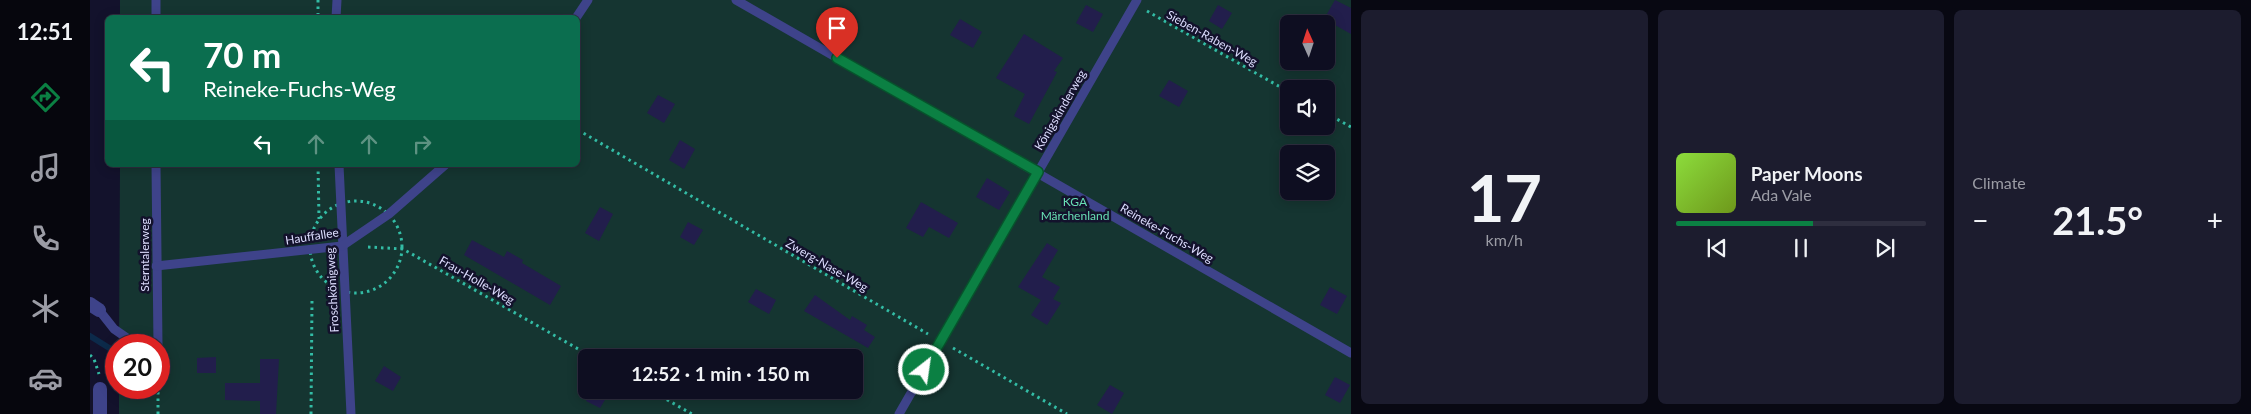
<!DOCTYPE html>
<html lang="en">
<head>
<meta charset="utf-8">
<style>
	body { margin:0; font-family:Lato,sans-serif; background:#1c1c2e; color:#f1f3f6; height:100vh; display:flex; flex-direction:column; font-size:19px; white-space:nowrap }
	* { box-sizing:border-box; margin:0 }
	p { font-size:16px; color:#9b9ca5 }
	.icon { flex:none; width:28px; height:28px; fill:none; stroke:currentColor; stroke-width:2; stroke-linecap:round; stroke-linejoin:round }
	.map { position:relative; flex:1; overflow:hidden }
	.sheet { display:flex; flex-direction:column; gap:10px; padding:10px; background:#080812; width:900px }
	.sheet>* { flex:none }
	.hud { position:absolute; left:15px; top:15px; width:475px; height:152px; border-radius:8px; box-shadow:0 2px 12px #0003,0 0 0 1px #2e2e3f; background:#0b6e4f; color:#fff; overflow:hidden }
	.needle { width:32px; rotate:357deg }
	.fabs { position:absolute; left:1190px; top:15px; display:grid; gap:10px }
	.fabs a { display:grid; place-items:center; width:55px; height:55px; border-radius:8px; background:#0e0e21; box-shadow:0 2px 12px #0003,0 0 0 1px #2e2e3f; font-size:25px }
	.speed { position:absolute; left:15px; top:334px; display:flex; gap:10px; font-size:25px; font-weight:700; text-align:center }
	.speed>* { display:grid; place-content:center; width:65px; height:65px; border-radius:50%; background:#0e0e21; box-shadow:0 2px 12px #0003,0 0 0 1px #2e2e3f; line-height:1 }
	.speed .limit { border:8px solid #d22; background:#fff; color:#111 }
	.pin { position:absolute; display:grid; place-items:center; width:42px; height:42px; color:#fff; margin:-51px -21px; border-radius:50% 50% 50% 0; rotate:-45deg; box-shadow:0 0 5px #0007 }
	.pin .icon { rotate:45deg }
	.me { position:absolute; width:55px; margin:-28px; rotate:30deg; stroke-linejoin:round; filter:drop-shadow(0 0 4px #0008) }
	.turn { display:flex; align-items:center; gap:18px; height:105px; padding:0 15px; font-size:22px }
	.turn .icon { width:65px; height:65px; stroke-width:2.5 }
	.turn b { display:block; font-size:35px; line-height:42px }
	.lanes { display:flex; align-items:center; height:48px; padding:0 15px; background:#0003; justify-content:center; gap:25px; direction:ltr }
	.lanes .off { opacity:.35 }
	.big { font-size:38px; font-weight:700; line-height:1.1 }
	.sheet .card { flex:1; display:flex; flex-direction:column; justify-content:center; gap:8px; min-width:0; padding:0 18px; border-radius:8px; background:#1c1c2e }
	.sheet .dial { align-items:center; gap:0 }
	.dial b { font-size:65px; line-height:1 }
	.song { display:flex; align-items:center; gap:15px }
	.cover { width:60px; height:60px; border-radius:8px; background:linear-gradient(135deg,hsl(90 70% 55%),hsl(80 70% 35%)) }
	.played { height:5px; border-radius:2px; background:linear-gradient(90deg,#0b8043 55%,#2e2e3f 55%) }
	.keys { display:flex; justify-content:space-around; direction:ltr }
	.heat { display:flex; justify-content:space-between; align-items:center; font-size:28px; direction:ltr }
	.sheet .tiles { flex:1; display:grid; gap:10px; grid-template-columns:repeat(3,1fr) }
	.trip { position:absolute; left:488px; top:349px; width:285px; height:50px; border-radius:8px; background:#0e0e21; box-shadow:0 2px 12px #0003,0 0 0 1px #2e2e3f; font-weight:700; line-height:50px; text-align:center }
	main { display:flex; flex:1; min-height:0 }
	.dock { display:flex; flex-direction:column; width:90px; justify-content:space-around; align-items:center; background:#06060d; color:#9b9ca5 }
	.dock .icon { width:35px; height:35px }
	.dock .active { color:#0b8043 }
	.dock b { font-size:22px; color:#f1f3f6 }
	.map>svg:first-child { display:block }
	.green { fill:#153531; fill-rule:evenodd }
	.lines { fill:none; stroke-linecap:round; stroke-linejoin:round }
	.stream { stroke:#0c2a4a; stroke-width:6 }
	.building { fill:#221e4c }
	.path { stroke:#33bca5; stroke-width:3; stroke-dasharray:2.5 4; stroke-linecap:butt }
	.service { stroke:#3e438a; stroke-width:9 }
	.minor { stroke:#3e438a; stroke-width:14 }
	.route-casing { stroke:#07532c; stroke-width:12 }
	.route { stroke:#0b8043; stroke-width:9 }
	.labels { text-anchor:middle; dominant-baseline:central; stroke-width:5; stroke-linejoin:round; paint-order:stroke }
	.street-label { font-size:12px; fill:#ddddfe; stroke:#13122c }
	.park-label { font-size:12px; fill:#68dfb4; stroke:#13122c }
</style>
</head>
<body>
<main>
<nav class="dock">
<b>12:51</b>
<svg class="icon active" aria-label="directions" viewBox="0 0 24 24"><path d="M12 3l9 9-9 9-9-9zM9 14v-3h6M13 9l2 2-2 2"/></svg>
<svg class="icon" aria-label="music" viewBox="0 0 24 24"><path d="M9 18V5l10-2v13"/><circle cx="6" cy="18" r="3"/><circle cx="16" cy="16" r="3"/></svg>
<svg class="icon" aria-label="phone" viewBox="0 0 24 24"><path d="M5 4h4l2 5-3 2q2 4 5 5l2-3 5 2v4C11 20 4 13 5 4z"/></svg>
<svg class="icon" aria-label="climate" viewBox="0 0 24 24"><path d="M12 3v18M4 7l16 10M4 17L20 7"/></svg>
<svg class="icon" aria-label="car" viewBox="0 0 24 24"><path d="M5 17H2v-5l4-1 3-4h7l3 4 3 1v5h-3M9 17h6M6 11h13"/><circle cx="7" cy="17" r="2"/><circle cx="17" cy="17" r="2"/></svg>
</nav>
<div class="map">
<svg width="1261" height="414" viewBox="0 0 1261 414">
	<rect width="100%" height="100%" fill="#13122c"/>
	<!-- green -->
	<path class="green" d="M30 0H1261V414H29V388H69V345H29L30 165H488V18H30ZM1199 24H1236V61H1199ZM1199 89H1236V126H1199ZM1199 154H1236V191H1199ZM496 358H764V390H496Z"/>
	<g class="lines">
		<!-- stream -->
		<polyline class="stream" points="0,336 24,351"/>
	</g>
	<!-- building -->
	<g class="building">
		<polygon points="1245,0 1261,8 1261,34 1234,19"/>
		<polygon points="996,5 1013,14 1003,32 986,23"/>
		<polygon points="1128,5 1142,13 1132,29 1119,21"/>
		<polygon points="870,19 892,32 883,48 860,35"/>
		<polygon points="934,34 973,58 964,71 967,72 939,124 924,116 935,94 906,78"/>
		<polygon points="1079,80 1098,91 1089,107 1069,96"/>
		<polygon points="568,95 585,104 574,123 557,113"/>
		<polygon points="590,140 605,149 594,169 579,160"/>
		<polygon points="897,178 920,192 909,210 886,197"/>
		<polygon points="831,202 868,223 859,238 839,227 833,237 816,228"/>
		<polygon points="510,207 523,214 509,241 495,233"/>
		<polygon points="598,222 613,230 604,245 590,237"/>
		<polygon points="382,240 414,257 417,251 433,260 432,263 471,286 460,305 374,255"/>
		<polygon points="957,243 968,250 952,277 970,287 963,299 971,303 957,325 941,315 951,300 928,287"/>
		<polygon points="1240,287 1257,296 1247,314 1230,305"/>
		<polygon points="666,289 686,300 679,314 658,302"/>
		<polygon points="725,295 760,320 762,316 777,325 774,330 785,337 778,348 714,311"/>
		<polygon points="126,357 126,373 107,373 107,358"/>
		<polygon points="170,359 189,359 186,414 170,414 170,401 135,400 135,383 170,383"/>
		<polygon points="294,366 311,377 303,391 285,381"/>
		<polygon points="1245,377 1260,385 1250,403 1235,395"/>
		<polygon points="1020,385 1034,393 1022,414 1007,405"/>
		<polygon points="502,390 521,390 510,408 496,401"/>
	</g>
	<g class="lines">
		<!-- path -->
		<g class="path">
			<polyline points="228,0 228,18"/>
			<polyline points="1057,11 1199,92"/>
			<polyline points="1236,113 1261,127"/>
			<polyline points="488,130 838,334"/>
			<polyline points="228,165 229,219"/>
			<circle cx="266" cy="247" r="46"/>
			<polyline points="278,247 313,249 504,358"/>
			<polyline points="863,348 977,414"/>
			<polyline points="0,355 4,359 9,374"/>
			<polyline points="560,390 602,414"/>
			<polyline points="68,414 68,388"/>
			<polyline points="221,414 222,300"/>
		</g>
		<!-- service -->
		<g class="service">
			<polyline points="66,0 66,18"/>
			<polyline points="646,0 1261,353"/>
			<polyline points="246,18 247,0"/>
			<polyline points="486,18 498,0"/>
			<polyline points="66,165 68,345"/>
			<polyline points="249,165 261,414"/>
			<polyline points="66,266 252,246 299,214 355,165"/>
			<polyline points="9,310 24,329 47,345"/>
			<polyline points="809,414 1047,0"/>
		</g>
		<!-- minor -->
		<g class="minor">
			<polyline points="0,304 9,310"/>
			<polyline points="10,389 10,414"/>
		</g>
	</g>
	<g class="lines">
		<defs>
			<polyline id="route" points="747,58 948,172 834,370"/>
		</defs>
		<!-- route casing -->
		<use href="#route" class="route-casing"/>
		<!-- route -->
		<use href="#route" class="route"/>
	</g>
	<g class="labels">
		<!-- street labels -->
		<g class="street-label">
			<text transform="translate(1122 38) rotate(29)">Sieben-Raben-Weg</text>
			<text transform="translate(970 110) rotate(-60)">Königskinderweg</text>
			<text transform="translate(1077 233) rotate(30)">Reineke-Fuchs-Weg</text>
			<text transform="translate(222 236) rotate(-9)">Hauffallee</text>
			<text transform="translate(54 255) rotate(-90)">Sterntalerweg</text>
			<text transform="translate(737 265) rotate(30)">Zwerg-Nase-Weg</text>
			<text transform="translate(387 280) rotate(30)">Frau-Holle-Weg</text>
			<text transform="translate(242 290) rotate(-93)">Froschkönigweg</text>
		</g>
		<!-- park labels -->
		<g class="park-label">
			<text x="985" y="201">KGA<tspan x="985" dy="14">Märchenland</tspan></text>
		</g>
	</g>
</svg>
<div class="fabs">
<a><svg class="needle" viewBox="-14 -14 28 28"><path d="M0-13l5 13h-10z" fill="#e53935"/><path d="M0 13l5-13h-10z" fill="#9b9ca5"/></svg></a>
<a><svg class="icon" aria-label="sound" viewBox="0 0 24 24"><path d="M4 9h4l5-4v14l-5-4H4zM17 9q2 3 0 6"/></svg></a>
<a><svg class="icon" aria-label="layers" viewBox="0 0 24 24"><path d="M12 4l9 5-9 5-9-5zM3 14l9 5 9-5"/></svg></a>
</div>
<div class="speed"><div class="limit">20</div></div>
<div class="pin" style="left:747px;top:58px;background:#d93025"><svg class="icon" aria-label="arrive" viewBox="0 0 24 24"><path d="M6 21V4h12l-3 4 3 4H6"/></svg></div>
<svg class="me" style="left:834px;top:370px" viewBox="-20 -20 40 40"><circle r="17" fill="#0b8043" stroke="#fff" stroke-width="3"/><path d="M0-11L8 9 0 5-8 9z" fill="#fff"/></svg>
<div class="trip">12:52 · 1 min · 150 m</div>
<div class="hud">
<div class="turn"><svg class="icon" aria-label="left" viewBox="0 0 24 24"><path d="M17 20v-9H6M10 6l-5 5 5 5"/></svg><div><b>70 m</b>Reineke-Fuchs-Weg</div></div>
<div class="lanes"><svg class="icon" aria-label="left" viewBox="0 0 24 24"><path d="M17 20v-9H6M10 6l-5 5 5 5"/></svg><svg class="icon off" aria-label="ahead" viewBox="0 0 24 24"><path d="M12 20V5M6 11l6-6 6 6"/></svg><svg class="icon off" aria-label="ahead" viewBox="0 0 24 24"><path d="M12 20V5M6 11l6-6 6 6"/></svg><svg class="icon off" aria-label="right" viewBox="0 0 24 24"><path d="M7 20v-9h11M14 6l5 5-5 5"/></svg></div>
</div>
</div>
<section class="sheet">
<div class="tiles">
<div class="card dial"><b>17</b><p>km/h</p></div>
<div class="card">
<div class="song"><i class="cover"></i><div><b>Paper Moons</b><p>Ada Vale</p></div></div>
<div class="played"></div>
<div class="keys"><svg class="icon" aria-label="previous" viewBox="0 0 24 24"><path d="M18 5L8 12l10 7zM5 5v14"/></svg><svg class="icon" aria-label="pause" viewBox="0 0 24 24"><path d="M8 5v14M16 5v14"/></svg><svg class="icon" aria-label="next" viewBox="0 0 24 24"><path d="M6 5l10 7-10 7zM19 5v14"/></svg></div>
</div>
<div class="card"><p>Climate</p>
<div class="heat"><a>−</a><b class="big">21.5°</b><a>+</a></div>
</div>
</div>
</section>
</main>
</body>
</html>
